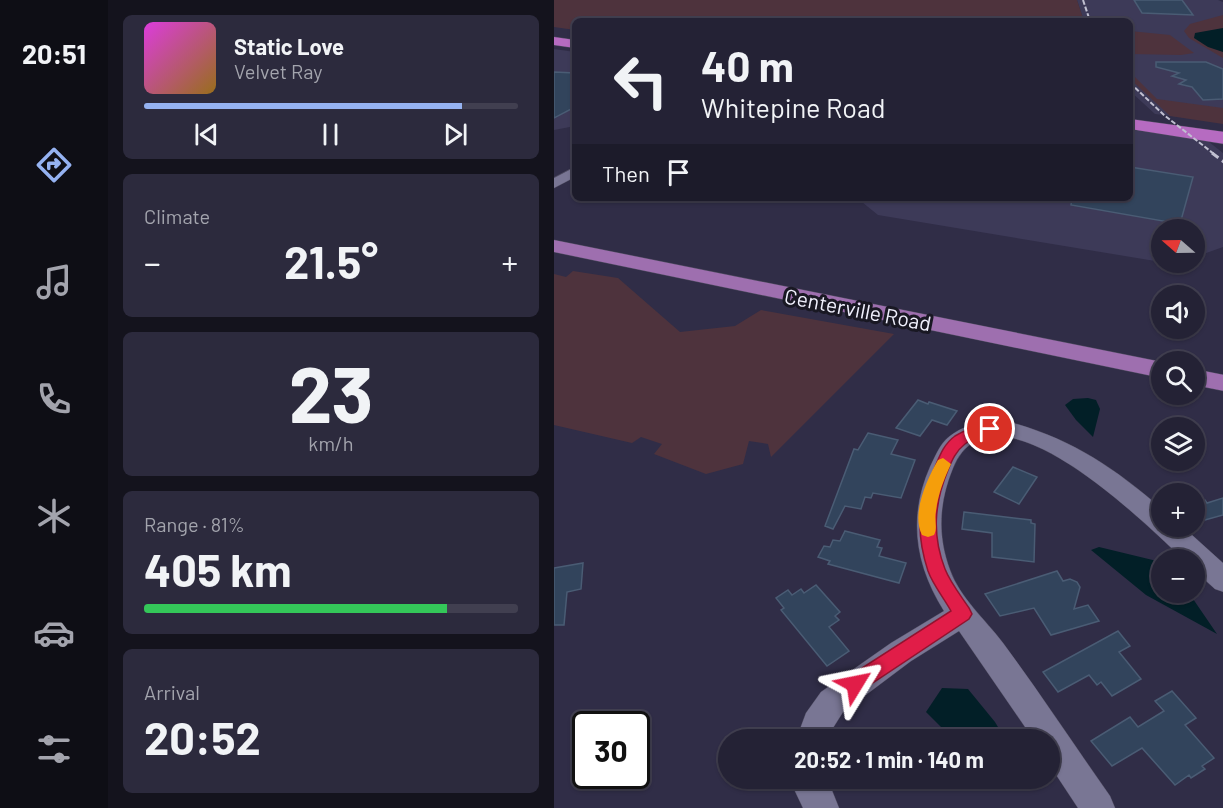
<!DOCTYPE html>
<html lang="en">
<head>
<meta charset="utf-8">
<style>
	body { margin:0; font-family:Barlow,sans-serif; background:#2c2a3d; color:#f1f3f6; height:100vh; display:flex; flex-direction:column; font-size:22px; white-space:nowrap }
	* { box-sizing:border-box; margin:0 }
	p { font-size:20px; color:#a3a4ad }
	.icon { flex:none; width:33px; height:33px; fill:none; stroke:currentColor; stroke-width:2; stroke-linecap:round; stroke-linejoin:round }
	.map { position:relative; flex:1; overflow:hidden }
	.sheet { display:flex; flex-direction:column; gap:15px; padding:15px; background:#14131d; width:446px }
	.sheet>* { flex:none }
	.top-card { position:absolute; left:18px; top:18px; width:561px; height:183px; border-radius:9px; box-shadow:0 2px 4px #0004,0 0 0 2px #413f50; background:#242235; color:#f1f3f6; overflow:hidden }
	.needle { width:39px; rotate:290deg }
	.buttons { position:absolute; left:597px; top:219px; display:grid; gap:12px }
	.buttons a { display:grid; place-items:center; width:54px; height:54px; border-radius:50%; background:#242235; box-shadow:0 2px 4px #0004,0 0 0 2px #413f50; font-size:30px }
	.speed { position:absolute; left:18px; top:711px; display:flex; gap:12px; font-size:30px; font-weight:700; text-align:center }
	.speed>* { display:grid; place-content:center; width:78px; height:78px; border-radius:50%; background:#242235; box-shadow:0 2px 4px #0004,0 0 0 2px #413f50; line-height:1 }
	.speed .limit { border:3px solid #111; border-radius:9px; background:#fff; color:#111 }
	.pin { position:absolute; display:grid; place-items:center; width:51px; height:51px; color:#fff; margin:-26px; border:3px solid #fff; border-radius:50%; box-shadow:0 2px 6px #0007 }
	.me { position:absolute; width:66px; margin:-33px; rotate:55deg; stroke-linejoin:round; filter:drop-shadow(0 0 4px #0008) }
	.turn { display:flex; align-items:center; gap:21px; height:126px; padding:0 30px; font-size:27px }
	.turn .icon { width:78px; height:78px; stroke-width:2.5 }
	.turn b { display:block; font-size:42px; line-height:51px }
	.then { display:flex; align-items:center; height:57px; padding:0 30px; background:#0003; gap:12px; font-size:22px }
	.big { font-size:45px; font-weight:700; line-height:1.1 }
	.sheet .card { flex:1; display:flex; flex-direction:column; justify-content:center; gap:9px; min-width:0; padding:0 21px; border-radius:9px; background:#2c2a3d }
	.sheet .dial { align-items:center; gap:0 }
	.dial b { font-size:78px; line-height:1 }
	.song { display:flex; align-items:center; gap:18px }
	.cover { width:72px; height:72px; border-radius:9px; background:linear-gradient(135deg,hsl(300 70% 55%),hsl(40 70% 35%)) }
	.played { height:6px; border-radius:3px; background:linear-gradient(90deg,#95b2f1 85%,#413f50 85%) }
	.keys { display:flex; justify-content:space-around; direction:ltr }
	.heat { display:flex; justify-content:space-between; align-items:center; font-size:33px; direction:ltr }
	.charge { height:9px; border-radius:4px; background:linear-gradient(90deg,#34c759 81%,#413f50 0) }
	.trip { position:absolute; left:164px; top:729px; width:342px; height:60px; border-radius:30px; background:#242235; box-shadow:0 2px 4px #0004,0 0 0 2px #413f50; font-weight:700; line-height:60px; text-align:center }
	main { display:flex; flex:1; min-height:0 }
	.dock { display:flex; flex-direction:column; width:108px; justify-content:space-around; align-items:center; background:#0e0e15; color:#a3a4ad }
	.dock .icon { width:42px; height:42px }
	.dock .current { color:#95b2f1 }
	.dock b { font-size:27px; color:#f1f3f6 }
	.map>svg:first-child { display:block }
	.built { fill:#3d3a58 }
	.green { fill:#4e333d }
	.water { fill:#021f27 }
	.building { fill:#32445c; stroke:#4a5c74; stroke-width:1.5 }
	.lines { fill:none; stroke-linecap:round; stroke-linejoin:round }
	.minor-casing { stroke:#4d4a5e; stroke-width:1 }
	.major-casing { stroke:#4d4a5e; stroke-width:1 }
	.highway-casing { stroke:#4d4a5e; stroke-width:1 }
	.minor { fill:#797694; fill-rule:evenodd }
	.major { fill:#9e6faf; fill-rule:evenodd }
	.highway { fill:#b66bc1; fill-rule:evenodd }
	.rail-far1 { stroke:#c1c0d1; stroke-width:2; stroke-dasharray:5 2; stroke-linecap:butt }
	.rail { stroke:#c1c0d1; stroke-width:3; stroke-dasharray:8 4.5; stroke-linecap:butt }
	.route { fill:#e11d48; stroke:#92132f; stroke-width:1.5 }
	.slow { fill:#f59e0b }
	.labels { text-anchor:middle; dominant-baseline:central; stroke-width:6; stroke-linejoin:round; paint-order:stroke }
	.street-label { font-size:21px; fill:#f1f1fe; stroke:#191823 }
</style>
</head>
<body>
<main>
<nav class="dock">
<b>20:51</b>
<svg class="icon current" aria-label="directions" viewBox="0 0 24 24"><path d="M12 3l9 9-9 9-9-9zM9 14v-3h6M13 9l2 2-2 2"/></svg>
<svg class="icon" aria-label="music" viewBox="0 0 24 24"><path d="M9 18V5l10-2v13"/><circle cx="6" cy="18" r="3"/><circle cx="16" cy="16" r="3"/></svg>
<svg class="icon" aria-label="phone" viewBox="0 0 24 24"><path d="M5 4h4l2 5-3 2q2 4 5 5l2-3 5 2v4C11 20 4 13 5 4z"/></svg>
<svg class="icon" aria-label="climate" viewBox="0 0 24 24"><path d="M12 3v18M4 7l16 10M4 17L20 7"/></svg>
<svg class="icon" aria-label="car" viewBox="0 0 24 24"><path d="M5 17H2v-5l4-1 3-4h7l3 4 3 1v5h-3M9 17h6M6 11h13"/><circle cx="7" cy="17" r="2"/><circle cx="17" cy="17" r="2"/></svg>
<svg class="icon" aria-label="filters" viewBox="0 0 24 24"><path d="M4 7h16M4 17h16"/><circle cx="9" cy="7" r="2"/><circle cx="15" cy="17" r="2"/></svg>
</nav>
<section class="sheet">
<div class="card">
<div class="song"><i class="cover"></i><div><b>Static Love</b><p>Velvet Ray</p></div></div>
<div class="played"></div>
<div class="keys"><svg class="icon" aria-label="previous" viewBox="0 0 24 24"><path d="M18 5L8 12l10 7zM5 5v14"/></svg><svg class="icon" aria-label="pause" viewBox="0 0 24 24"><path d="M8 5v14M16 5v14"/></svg><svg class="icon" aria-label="next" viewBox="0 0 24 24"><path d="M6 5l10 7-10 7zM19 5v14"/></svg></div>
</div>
<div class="card"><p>Climate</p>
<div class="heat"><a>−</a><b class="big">21.5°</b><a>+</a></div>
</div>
<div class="card dial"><b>23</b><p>km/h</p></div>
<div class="card"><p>Range · 81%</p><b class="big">405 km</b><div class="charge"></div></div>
<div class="card"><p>Arrival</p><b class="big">20:52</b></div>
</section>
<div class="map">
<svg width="670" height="808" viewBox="0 0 670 808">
	<rect width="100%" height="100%" fill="#302d47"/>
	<!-- built -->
	<g class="built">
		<polygon points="523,0 664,0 669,2 669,122 601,114 576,91 576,21 530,21"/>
		<polygon points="0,49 21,52 21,126 0,130"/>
		<polygon points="576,130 650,138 669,153 669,247 641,257 640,230 608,230 607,262 324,215 303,198 576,198"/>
	</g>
	<!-- green -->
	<g class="green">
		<polygon points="0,0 523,0 530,21 21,21 21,30 0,27"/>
		<polygon points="669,15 669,58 635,38 630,31 636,24"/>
		<polygon points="576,31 616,35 640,53 627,55 576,54"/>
		<polygon points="576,72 603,99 669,108 669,124 616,116 576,79"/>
		<polygon points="19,271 64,278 126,332 181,326 207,310 340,334 217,457 214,444 195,441 189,464 152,474 100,454 108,444 87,437 78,443 0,425 0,274 12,277"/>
	</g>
	<!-- water -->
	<g class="water">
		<polygon points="669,28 669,52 654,47 640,38 641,33"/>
		<polygon points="534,398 542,400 546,409 539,437 522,420 511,405 519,399"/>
		<polygon points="545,547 607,562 608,592 635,593 663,634 592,595 537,550"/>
		<polygon points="388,688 414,689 441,722 451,739 399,739 372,712"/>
	</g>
	<!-- building -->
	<g class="building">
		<polygon points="580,0 628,0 639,15 588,13"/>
		<polygon points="602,62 652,62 669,69 669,99 649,100 638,87 625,84 632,80 618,76 625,73 602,67"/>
		<polygon points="0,72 21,73 21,107 0,118"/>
		<polygon points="576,167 639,177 626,224 517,205 518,198 576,198"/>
		<polygon points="364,400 374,404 375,402 403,411 393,425 378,420 366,436 342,428"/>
		<polygon points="314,433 344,440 337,454 361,460 347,498 319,493 317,498 311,497 307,509 291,506 279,529 271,526 300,449 304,450"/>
		<polygon points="459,467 483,477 465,504 440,492"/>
		<polygon points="669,498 669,515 640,523 640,503 651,500 653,503"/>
		<polygon points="410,512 477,520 477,523 481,524 480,562 438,557 438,533 408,529"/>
		<polygon points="291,531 326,540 323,547 328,548 325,556 352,563 345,583 274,564 276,561 264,557 270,546 276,547 279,540 286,541"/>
		<polygon points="29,563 27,589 13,592 10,625 0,625 0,568"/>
		<polygon points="503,571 509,581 516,579 523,582 526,587 520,609 534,605 545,621 497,635 480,608 446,616 431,594"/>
		<polygon points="262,585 286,612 281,616 285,620 275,627 295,651 273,666 227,610 230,608 222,598 234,590 238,595 247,589 250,593"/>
		<polygon points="564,631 576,646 565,652 587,679 558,696 547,682 543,685 535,675 504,692 489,672"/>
		<polygon points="618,691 642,718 631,725 660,758 648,766 651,769 637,778 635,775 621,785 588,748 558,766 537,741 576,717 584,727 610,711 601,701"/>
	</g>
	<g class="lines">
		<defs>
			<g id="minor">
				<polygon points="21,167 21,177 0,188 0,178"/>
				<path d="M452 421C516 438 558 466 608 509V526H628L670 564V592L661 589 640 570V560H630C592 524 439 371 399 468 385 502 383 535 396 570 406 598 431 619 449 643 486 693 520 745 556 796L561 808H524L495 764V740H480L405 631 357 661 289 712 277 731 274 740H242L252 713 267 692 337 643 390 611C361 565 354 517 376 467 381 457 386 443 396 436 413 423 431 422 452 421Z"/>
				<polygon points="239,778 273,778 285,808 249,808 240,789"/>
			</g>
			<g id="major">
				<polygon points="0,240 608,362 608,378 0,252"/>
				<polygon points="640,369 670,375 670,391 640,385"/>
			</g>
			<g id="highway">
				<polygon points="0,37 21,40 21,48 0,45"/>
				<polygon points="576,119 670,132 670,144 576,129"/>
			</g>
		</defs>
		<!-- minor casing -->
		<use href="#minor" class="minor-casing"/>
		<!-- major casing -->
		<use href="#major" class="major-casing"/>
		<!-- highway casing -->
		<use href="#highway" class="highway-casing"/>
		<!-- minor -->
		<use href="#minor" class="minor"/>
		<!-- major -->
		<use href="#major" class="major"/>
		<!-- highway -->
		<use href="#highway" class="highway"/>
		<!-- rail-far1 -->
		<g class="rail-far1">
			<polyline points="529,0 536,21"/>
			<polyline points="576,83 610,115 660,154"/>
		</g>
		<!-- rail -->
		<polyline class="rail" points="658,153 670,162"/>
	</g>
	<!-- route -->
	<path class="route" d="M436 424 441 425 443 429 441 432C430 435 420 437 411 444 402 451 398 460 394 470 380 504 378 535 391 569 396 582 407 596 415 608L418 614 415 619 308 690 301 693 294 690 292 684 294 677 397 611C390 598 379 585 374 571 361 531 364 504 381 467 386 455 390 444 401 436 412 429 423 427 436 424Z"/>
	<!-- slow -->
	<path class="slow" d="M389 458 397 464C390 479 384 494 382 511 380 520 384 528 380 535L374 537 368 535C357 514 373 479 384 460Z"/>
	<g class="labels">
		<!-- street labels -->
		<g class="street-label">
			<text transform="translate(304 309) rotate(11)">Centerville Road</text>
		</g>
	</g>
</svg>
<div class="buttons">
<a><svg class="needle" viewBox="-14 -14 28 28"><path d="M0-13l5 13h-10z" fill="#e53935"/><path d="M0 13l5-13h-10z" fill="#a3a4ad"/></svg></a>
<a><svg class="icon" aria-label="sound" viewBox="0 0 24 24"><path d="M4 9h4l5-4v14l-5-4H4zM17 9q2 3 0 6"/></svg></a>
<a><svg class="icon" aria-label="search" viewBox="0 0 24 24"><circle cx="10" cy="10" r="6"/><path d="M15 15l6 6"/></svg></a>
<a><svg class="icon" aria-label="layers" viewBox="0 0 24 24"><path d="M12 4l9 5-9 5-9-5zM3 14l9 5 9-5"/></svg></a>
<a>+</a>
<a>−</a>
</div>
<div class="speed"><div class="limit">30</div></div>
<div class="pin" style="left:436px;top:429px;background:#d93025"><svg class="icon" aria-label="arrive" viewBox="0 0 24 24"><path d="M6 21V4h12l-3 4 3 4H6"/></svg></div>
<svg class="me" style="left:301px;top:684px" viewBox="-20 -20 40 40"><path d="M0-17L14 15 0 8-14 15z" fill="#e11d48" stroke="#fff" stroke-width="4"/></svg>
<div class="trip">20:52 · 1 min · 140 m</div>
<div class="top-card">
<div class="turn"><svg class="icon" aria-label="left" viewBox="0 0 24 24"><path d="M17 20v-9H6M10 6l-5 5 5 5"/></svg><div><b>40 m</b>Whitepine Road</div></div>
<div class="then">Then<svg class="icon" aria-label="arrive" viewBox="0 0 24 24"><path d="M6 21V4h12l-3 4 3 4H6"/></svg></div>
</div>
</div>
</main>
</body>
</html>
